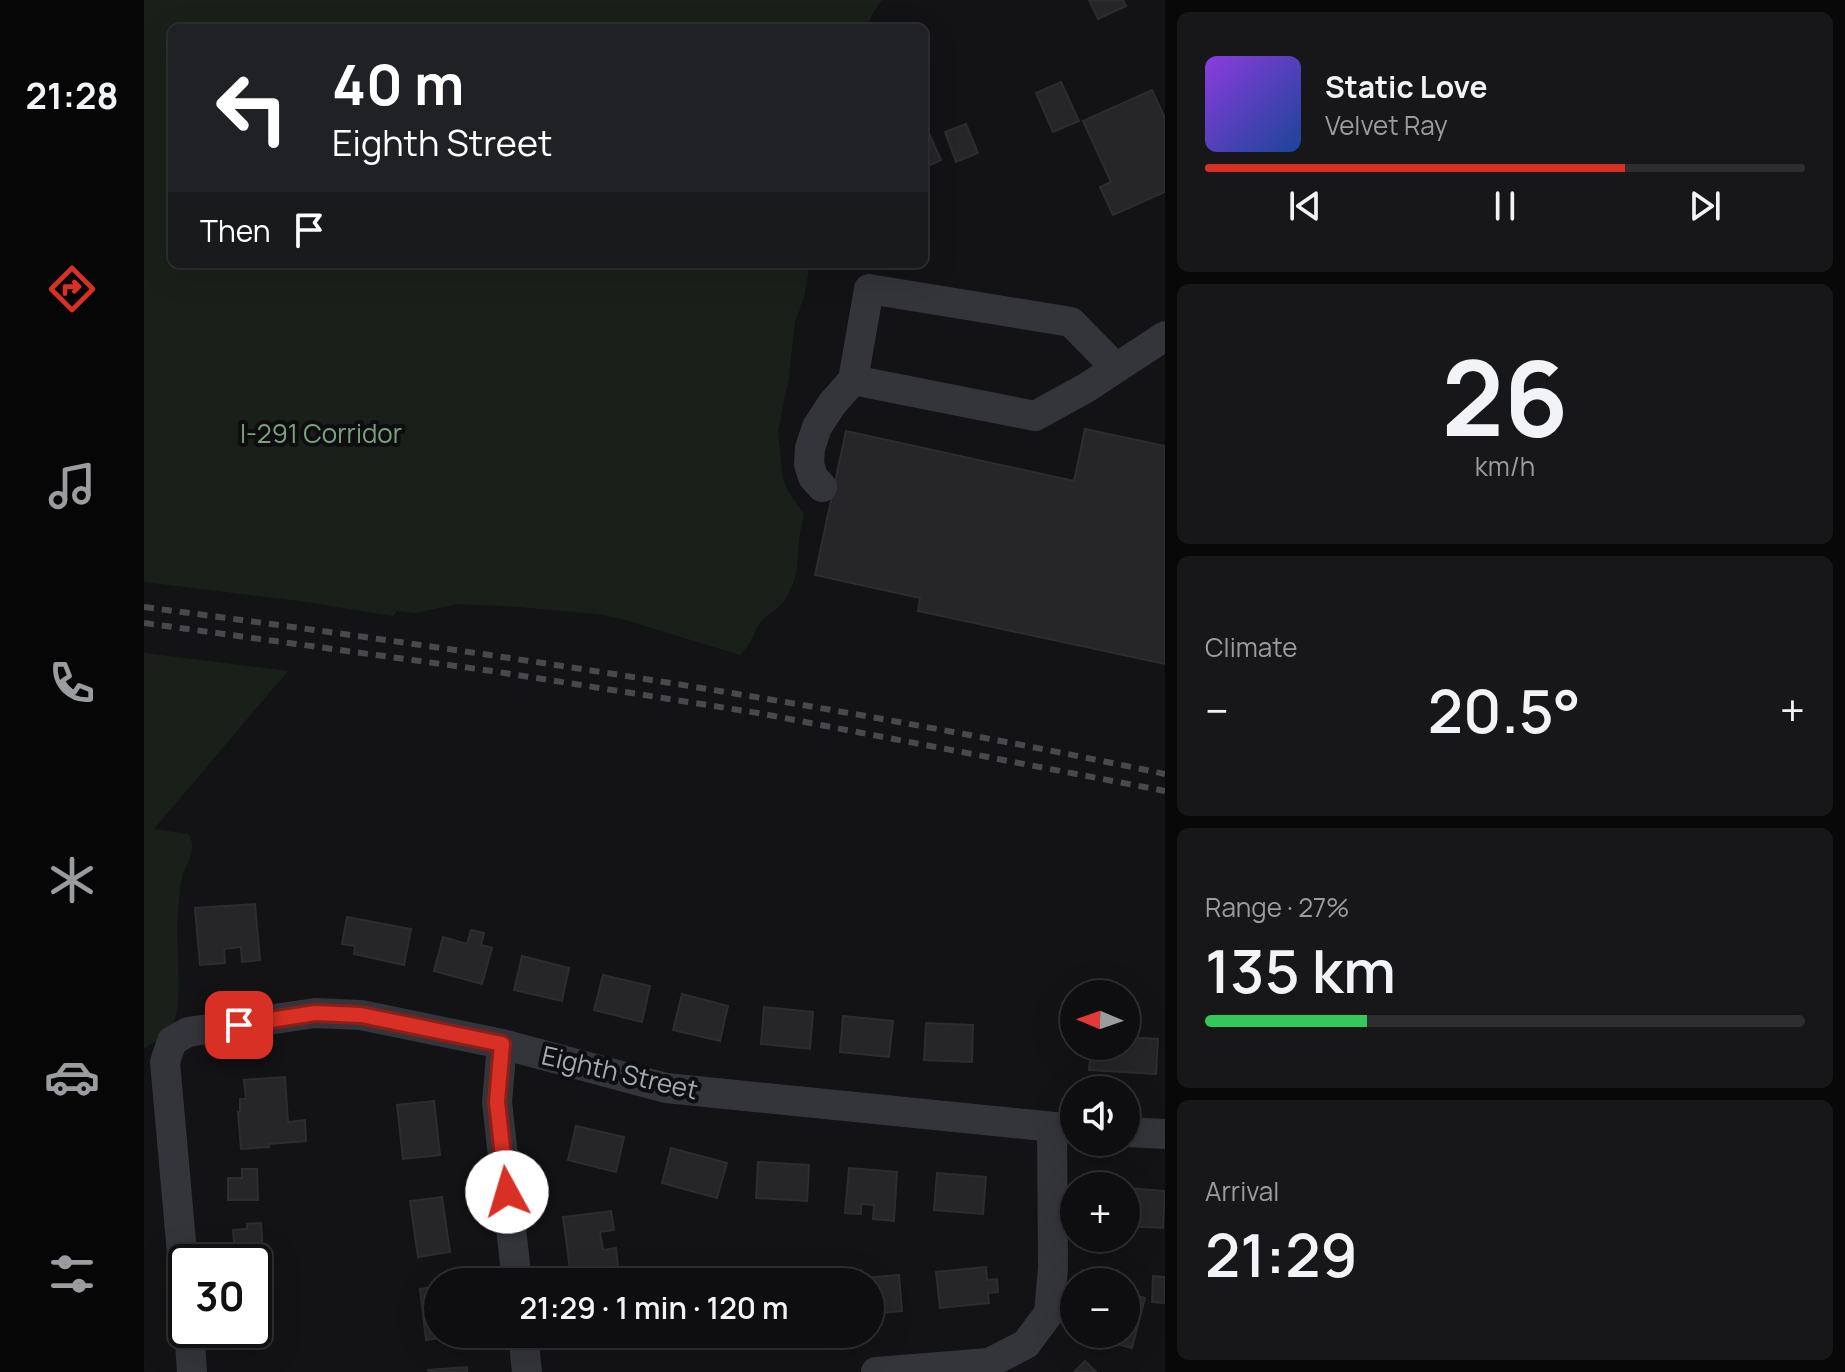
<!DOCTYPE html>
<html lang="en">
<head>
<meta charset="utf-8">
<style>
	body { margin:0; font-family:Manrope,sans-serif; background:#171719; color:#f1f3f6; height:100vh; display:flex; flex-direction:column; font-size:30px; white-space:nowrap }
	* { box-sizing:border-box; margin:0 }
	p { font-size:26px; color:#9b9c9f }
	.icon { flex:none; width:44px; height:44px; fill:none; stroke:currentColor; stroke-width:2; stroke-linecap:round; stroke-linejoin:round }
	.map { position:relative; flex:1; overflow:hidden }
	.sheet { display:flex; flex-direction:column; gap:12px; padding:12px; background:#080809; width:680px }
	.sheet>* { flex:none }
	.banner { position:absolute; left:24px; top:24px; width:760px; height:244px; border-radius:12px; box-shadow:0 8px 32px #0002,0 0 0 2px #2e2e30; background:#202124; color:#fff; overflow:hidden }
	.needle { width:52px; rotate:272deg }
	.tools { position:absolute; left:916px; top:980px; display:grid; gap:16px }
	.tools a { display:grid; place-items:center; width:80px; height:80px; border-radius:50%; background:#0e0e10; box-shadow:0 8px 32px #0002,0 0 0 2px #2e2e30; font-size:40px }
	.speed { position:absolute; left:24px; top:1244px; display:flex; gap:16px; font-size:40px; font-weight:700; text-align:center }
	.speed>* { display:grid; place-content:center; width:104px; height:104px; border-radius:50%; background:#0e0e10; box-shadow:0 8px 32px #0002,0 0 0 2px #2e2e30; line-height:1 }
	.speed .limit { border:4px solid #111; border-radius:12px; background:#fff; color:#111 }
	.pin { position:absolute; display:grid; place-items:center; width:68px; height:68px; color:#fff; margin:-34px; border-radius:16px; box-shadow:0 4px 12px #0006 }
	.me { position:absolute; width:88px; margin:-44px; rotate:354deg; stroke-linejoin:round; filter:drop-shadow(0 0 6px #0008) }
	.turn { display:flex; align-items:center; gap:28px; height:168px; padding:0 32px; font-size:36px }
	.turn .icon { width:104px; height:104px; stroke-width:2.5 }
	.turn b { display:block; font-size:56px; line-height:68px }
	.then { display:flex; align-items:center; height:76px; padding:0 32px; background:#0003; gap:16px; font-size:30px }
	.big { font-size:60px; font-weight:600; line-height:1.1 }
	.sheet .widget { flex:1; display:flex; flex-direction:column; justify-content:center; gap:12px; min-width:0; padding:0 28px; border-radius:12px; background:#171719 }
	.sheet .dial { align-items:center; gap:0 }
	.dial b { font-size:104px; line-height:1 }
	.song { display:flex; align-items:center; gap:24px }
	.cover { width:96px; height:96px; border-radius:12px; background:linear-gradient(135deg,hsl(270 70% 55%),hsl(220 70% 35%)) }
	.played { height:8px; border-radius:4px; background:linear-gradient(90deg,#d93025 70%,#2e2e30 70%) }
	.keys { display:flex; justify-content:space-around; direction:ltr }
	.heat { display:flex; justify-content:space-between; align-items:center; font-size:44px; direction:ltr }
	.charge { height:12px; border-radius:6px; background:linear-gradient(90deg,#34c759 27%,#2e2e30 0) }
	.trip { position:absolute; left:280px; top:1268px; width:460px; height:80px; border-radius:40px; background:#0e0e10; box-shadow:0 8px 32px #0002,0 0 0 2px #2e2e30; font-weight:600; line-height:80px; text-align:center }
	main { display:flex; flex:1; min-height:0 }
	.tab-bar { display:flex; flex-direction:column; width:144px; justify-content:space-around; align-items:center; background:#060606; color:#9b9c9f }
	.tab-bar .icon { width:56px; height:56px }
	.tab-bar .current { color:#d93025 }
	.tab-bar b { font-size:36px; color:#f1f3f6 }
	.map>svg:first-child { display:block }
	.green { fill:#19201a }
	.building { fill:#262629; stroke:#2d2d31; stroke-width:2 }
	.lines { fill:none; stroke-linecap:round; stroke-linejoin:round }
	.minor { stroke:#34353a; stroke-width:30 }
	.rail { stroke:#47494f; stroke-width:6; stroke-dasharray:10 8; stroke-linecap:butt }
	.route-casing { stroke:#8d1f18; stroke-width:20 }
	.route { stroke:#d93025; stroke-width:14 }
	.labels { text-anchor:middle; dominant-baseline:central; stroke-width:8; stroke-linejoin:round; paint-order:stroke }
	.park-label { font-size:26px; fill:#7aa27c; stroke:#0e0e10 }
	.street-label { font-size:26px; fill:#a4aab6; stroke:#0e0e10 }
</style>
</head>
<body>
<main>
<nav class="tab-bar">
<b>21:28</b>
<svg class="icon current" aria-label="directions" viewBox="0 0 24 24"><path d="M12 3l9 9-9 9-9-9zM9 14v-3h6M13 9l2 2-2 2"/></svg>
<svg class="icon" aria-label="music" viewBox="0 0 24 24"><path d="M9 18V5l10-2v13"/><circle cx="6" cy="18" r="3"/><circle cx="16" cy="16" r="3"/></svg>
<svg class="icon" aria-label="phone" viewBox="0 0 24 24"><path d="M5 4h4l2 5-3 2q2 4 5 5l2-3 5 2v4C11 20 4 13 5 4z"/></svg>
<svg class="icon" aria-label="climate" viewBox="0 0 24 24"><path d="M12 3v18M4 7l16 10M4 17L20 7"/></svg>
<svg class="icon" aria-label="car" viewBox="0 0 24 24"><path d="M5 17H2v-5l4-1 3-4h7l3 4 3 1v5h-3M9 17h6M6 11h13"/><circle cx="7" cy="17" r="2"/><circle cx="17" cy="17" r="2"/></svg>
<svg class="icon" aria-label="filters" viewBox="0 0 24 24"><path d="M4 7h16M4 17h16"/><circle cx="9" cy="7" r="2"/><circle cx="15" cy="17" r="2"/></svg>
</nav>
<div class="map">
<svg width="1021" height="1372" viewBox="0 0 1021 1372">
	<rect width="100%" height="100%" fill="#131315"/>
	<!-- green -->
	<g class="green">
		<path d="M0 0H738L730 11 722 28H28V264H666L660 297 651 322 645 377 634 431 639 479 645 493 660 514C659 521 657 527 656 533 652 561 657 576 640 601 634 610 623 613 616 623 608 635 608 643 596 655L478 619 453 614 374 607 314 604 272 613 253 611 249 616 156 601 0 582Z"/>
		<path d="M0 653 144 671 10 829 44 834C55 849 41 865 37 881 35 891 35 902 34 912 30 942 42 1008 26 1030 19 1039 9 1043 0 1048Z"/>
	</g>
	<!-- building -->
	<g class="building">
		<polygon points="945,0 979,0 982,6 954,19"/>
		<polygon points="917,82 935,121 909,132 892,93"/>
		<polygon points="1008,90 1021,118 1021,192 969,215 956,187 967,182 939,121"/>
		<polygon points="780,122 797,160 780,168"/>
		<polygon points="822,124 834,153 812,162 801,132"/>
		<polygon points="941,429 1021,446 1021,664 774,611 776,598 671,575 702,431 930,481"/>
		<polygon points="111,904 116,960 98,962 97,947 80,949 81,963 56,965 51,908"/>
		<polygon points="203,917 267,929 260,965 210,954 211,946 198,944"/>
		<polygon points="327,930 340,933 337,945 348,948 338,984 290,971 299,937 323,944"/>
		<polygon points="378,956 425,968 418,1001 370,990"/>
		<polygon points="459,975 506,986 498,1022 450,1010"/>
		<polygon points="538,994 584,1006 576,1041 529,1030"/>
		<polygon points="620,1007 669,1012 666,1049 617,1044"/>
		<polygon points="699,1016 749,1021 745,1057 696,1052"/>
		<polygon points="782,1023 829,1025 828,1062 780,1060"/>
		<polygon points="982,1037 1014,1039 1012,1074 945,1070 947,1046 982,1046"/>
		<polygon points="141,1077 144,1122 161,1120 162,1141 124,1144 125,1147 97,1149 94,1112 96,1112 96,1099 102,1099 100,1080"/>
		<polygon points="290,1101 296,1155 259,1159 253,1105"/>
		<polygon points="432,1126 480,1137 472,1172 424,1160"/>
		<polygon points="527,1148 583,1163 573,1198 518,1183"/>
		<polygon points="614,1162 665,1165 663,1201 612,1198"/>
		<polygon points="705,1168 753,1172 750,1221 729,1219 730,1205 717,1204 717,1214 701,1213"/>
		<polygon points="98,1169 113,1169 114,1200 84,1200 84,1178 98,1178"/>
		<polygon points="793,1173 842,1177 839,1214 790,1210"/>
		<polygon points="982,1188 1021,1191 1019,1228 982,1226"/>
		<polygon points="298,1197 306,1252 274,1257 266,1201"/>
		<polygon points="467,1211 470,1230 456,1232 459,1250 472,1248 474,1266 461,1268 463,1280 431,1282 429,1269 426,1269 419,1217"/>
		<polygon points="117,1223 119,1253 91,1256 89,1230 103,1229 103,1224"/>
		<polygon points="842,1267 843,1280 853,1279 854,1292 844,1293 845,1303 796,1308 792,1272"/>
		<polygon points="755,1275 758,1311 726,1314 726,1282 706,1282 706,1279"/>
		<polygon points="1009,1276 1021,1277 1021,1303 1008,1302"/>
		<polygon points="294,1286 294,1334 316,1335 282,1340 276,1289"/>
		<polygon points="982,1293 1001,1298 988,1348 954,1339 955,1334 982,1334"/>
		<polygon points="435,1334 470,1334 471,1341 436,1346"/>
		<polygon points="941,1361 952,1372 930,1372"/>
		<polygon points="323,1367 323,1372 285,1372 284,1370"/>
	</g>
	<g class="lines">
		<!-- minor -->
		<g class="minor">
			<polyline points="709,380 891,416 942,388 1021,336"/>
			<polyline points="678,487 669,477 665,464 666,448 673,427 688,404 709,380 725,289 927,322 972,368"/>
			<polyline points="358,1044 353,1102 373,1282"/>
			<polyline points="982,1132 1021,1134"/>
			<polyline points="42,1298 21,1062 28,1041 44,1032 171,1013 217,1015 358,1044 522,1088 930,1129"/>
			<polyline points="45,1330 48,1372"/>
			<polyline points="379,1334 383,1372"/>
			<polyline points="732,1372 845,1363 882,1344 905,1313 909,1268 908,1128"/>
		</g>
		<!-- rail -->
		<g class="rail">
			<path d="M0 607C342 652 684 703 1021 774"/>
			<polyline points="0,623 348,671 614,713 1021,791"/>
		</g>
	</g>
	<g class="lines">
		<defs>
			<polyline id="route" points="95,1025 171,1013 217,1015 358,1044 353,1102 363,1192"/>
		</defs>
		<!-- route casing -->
		<use href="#route" class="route-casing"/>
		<!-- route -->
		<use href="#route" class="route"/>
	</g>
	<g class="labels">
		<!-- park labels -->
		<g class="park-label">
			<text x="177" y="433">I-291 Corridor</text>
		</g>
		<!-- street labels -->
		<g class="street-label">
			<text transform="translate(476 1072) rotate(13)">Eighth Street</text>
		</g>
	</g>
</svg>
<div class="tools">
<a><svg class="needle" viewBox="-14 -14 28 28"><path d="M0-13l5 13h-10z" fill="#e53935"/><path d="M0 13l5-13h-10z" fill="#9b9c9f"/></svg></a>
<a><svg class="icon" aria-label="sound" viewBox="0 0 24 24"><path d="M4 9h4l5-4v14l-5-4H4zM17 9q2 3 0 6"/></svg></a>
<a>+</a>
<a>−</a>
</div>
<div class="speed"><div class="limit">30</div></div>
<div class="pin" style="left:95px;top:1025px;background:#d93025"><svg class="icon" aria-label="arrive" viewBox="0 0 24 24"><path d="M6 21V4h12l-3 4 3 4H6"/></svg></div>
<svg class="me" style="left:363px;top:1192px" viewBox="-20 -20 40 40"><circle r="19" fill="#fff"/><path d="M0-13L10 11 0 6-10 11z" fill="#d93025"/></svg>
<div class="trip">21:29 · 1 min · 120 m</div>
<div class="banner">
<div class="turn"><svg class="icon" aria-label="left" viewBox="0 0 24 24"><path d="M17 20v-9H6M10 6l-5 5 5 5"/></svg><div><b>40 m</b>Eighth Street</div></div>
<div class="then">Then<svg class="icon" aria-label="arrive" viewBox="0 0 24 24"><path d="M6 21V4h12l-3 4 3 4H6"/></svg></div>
</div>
</div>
<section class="sheet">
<div class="widget">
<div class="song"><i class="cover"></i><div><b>Static Love</b><p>Velvet Ray</p></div></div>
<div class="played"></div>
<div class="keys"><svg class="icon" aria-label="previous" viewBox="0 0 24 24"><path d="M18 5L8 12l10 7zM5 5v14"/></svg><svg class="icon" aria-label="pause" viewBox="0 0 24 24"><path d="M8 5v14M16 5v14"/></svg><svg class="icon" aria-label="next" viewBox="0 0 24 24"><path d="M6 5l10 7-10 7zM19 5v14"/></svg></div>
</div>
<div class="widget dial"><b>26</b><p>km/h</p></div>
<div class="widget"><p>Climate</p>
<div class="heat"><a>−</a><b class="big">20.5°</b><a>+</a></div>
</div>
<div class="widget"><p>Range · 27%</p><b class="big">135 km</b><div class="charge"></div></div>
<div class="widget"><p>Arrival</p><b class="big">21:29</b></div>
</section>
</main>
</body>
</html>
